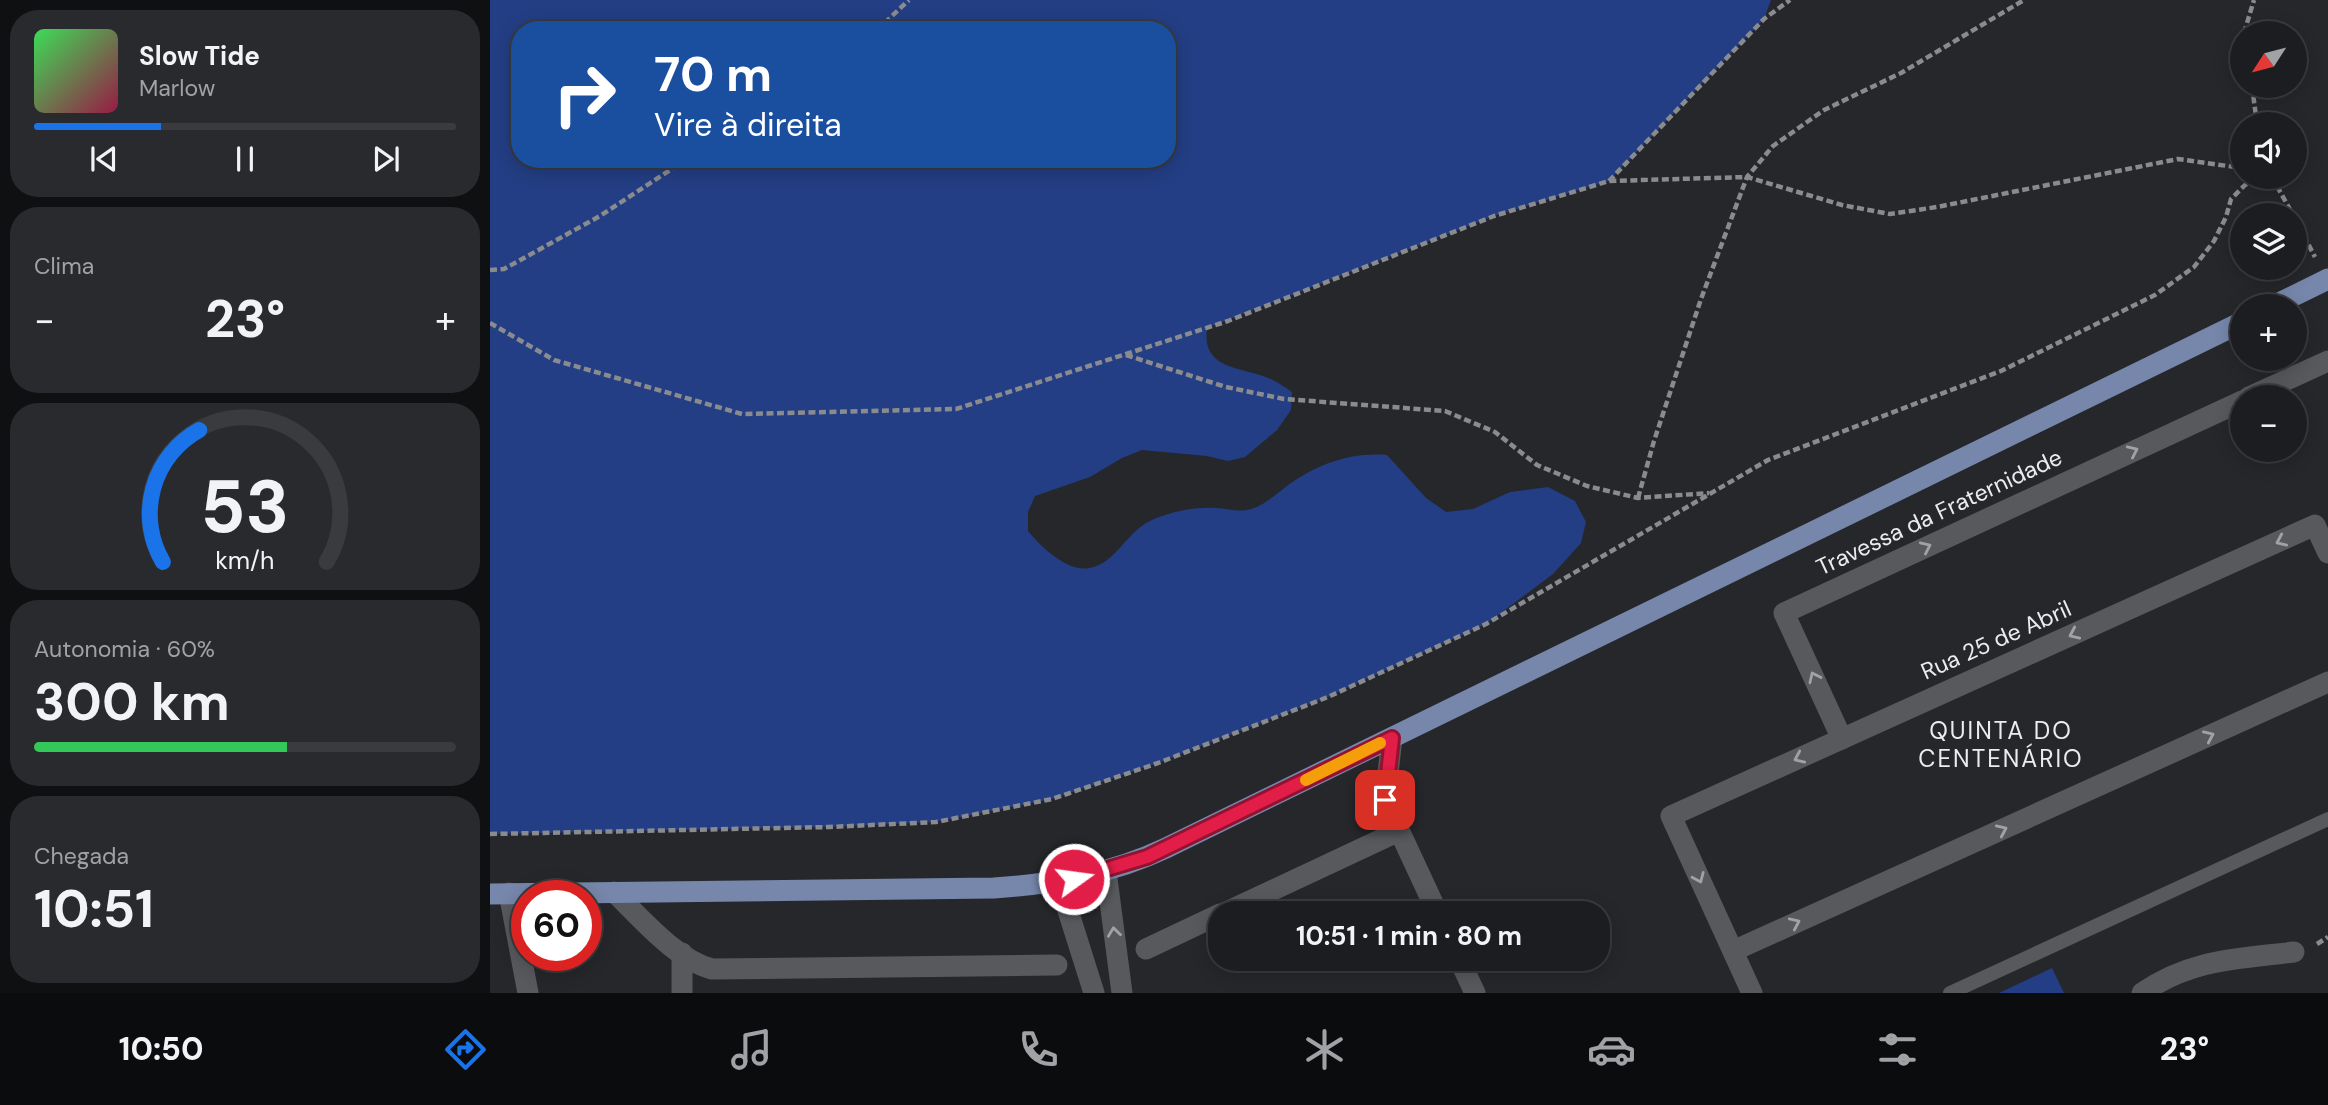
<!DOCTYPE html>
<html lang="pt">
<head>
<meta charset="utf-8">
<style>
	body { margin:0; font-family:"DM Sans",sans-serif; background:#292a2d; color:#f1f3f6; height:100vh; display:flex; flex-direction:column; font-size:26px; white-space:nowrap }
	* { box-sizing:border-box; margin:0 }
	p { font-size:23px; color:#a0a2a5 }
	.icon { flex:none; width:38px; height:38px; fill:none; stroke:currentColor; stroke-width:2; stroke-linecap:round; stroke-linejoin:round }
	.map { position:relative; flex:1; overflow:hidden }
	.side { display:flex; flex-direction:column; gap:10px; padding:10px; background:#0f1012; width:490px }
	.side>* { flex:none }
	.hud { position:absolute; left:21px; top:21px; width:665px; height:147px; border-radius:28px; box-shadow:0 4px 18px #0003,0 0 0 2px #3a3b3e; background:#1a4fa0; color:#fff; overflow:hidden }
	.needle { width:46px; rotate:234deg }
	.tools { position:absolute; left:1740px; top:21px; display:grid; gap:14px }
	.tools a { display:grid; place-items:center; width:77px; height:77px; border-radius:50%; background:#1c1d20; box-shadow:0 4px 18px #0003,0 0 0 2px #3a3b3e; font-size:35px }
	.speed { position:absolute; left:21px; top:880px; display:flex; gap:14px; font-size:35px; font-weight:700; text-align:center }
	.speed>* { display:grid; place-content:center; width:91px; height:91px; border-radius:50%; background:#1c1d20; box-shadow:0 4px 18px #0003,0 0 0 2px #3a3b3e; line-height:1 }
	.speed .limit { border:10px solid #d22; background:#fff; color:#111 }
	.pin { position:absolute; display:grid; place-items:center; width:60px; height:60px; color:#fff; margin:-30px; border-radius:14px; box-shadow:0 4px 10px #0006 }
	.me { position:absolute; width:77px; margin:-38px; rotate:76deg; stroke-linejoin:round; filter:drop-shadow(0 0 5px #0008) }
	.turn { display:flex; align-items:center; gap:24px; height:147px; padding:0 28px; font-size:32px }
	.turn .icon { width:91px; height:91px; stroke-width:2.5 }
	.turn b { display:block; font-size:49px; line-height:60px }
	.big { font-size:52px; font-weight:700; line-height:1.1 }
	.side .tile { flex:1; display:flex; flex-direction:column; justify-content:center; gap:10px; min-width:0; padding:0 24px; border-radius:28px; background:#292a2d }
	.side .dial { align-items:center; gap:0 }
	.dial svg { height:182px; overflow:visible; fill:none; stroke:#3a3b3e; stroke-width:7; stroke-linecap:round; text-anchor:middle }
	.dial text { fill:#f1f3f6; stroke:none }
	.song { display:flex; align-items:center; gap:21px }
	.cover { width:84px; height:84px; border-radius:10px; background:linear-gradient(135deg,hsl(130 70% 55%),hsl(340 70% 35%)) }
	.played { height:7px; border-radius:4px; background:linear-gradient(90deg,#1a73e8 30%,#3a3b3e 30%) }
	.keys { display:flex; justify-content:space-around; direction:ltr }
	.heat { display:flex; justify-content:space-between; align-items:center; font-size:38px; direction:ltr }
	.charge { height:10px; border-radius:5px; background:linear-gradient(90deg,#34c759 60%,#3a3b3e 0) }
	.trip { position:absolute; left:718px; top:901px; width:402px; height:70px; border-radius:28px; background:#1c1d20; box-shadow:0 4px 18px #0003,0 0 0 2px #3a3b3e; font-weight:700; line-height:70px; text-align:center }
	.dock { display:flex; height:112px; justify-content:space-around; align-items:center; background:#0b0c0d; color:#a0a2a5 }
	.dock .icon { width:49px; height:49px }
	.dock .active { color:#1a73e8 }
	.dock b { font-size:32px; color:#f1f3f6 }
	main { display:flex; flex:1; min-height:0 }
	.map>svg:first-child { display:block }
	.green { fill:#233e84; fill-rule:evenodd }
	.lines { fill:none; stroke-linecap:round; stroke-linejoin:round }
	.path { stroke:#8a8b8e; stroke-width:4.5; stroke-dasharray:7 3.5; stroke-linecap:butt }
	.lane { stroke:#57595d; stroke-width:14 }
	.street { stroke:#57595d; stroke-width:21 }
	.primary { stroke:#7687ab; stroke-width:21 }
	.oneway { stroke:#a1a2a6 }
	.route-casing { stroke:#92132f; stroke-width:18 }
	.route { stroke:#e11d48; stroke-width:12 }
	.slow { stroke:#f59e0b; stroke-width:12 }
	.labels { text-anchor:middle; dominant-baseline:central; stroke-width:7; stroke-linejoin:round; paint-order:stroke }
	.street-label { font-size:23px; fill:#ebecee; stroke:#26272b }
	.neighbourhood-label { font-size:24px; letter-spacing:2px; fill:#ebecee; stroke:#26272b }
</style>
</head>
<body>
<main>
<section class="side">
<div class="tile">
<div class="song"><i class="cover"></i><div><b>Slow Tide</b><p>Marlow</p></div></div>
<div class="played"></div>
<div class="keys"><svg class="icon" aria-label="previous" viewBox="0 0 24 24"><path d="M18 5L8 12l10 7zM5 5v14"/></svg><svg class="icon" aria-label="pause" viewBox="0 0 24 24"><path d="M8 5v14M16 5v14"/></svg><svg class="icon" aria-label="next" viewBox="0 0 24 24"><path d="M6 5l10 7-10 7zM19 5v14"/></svg></div>
</div>
<div class="tile"><p>Clima</p>
<div class="heat"><a>−</a><b class="big">23°</b><a>+</a></div>
</div>
<div class="tile dial"><svg viewBox="0 0 100 80">
<path d="M14 69A42 42 0 1 1 86 69"/>
<path d="M14 69A42 42 0 0 1 30 11" stroke="#1a73e8"/>
<text x="50" y="56" font-size="32" font-weight="700">53</text>
<text x="50" y="72" font-size="11">km/h</text>
</svg></div>
<div class="tile"><p>Autonomia · 60%</p><b class="big">300 km</b><div class="charge"></div></div>
<div class="tile"><p>Chegada</p><b class="big">10:51</b></div>
</section>
<div class="map">
<svg width="1838" height="993" viewBox="0 0 1838 993">
	<rect width="100%" height="100%" fill="#26272b"/>
	<!-- green -->
	<g class="green">
		<path d="M0 0H1281L1274 19 1119 181 1004 216 717 328C711 372 755 366 783 380 789 383 796 388 802 392L801 410 787 430 755 457 738 461 717 456 652 450 632 458 600 477 545 496 538 512V531C550 546 578 573 600 568 625 563 636 534 658 522 677 512 703 507 725 508 735 508 747 512 757 510 772 507 781 498 793 489 824 465 859 452 897 455L936 498 956 512 983 509 1020 492 1058 487 1085 501 1096 522 1091 543 1063 574 996 624 838 697 668 763 562 799 446 822 339 827 0 834ZM30 30H677V159H30Z"/>
		<polygon points="1562,968 1574,993 1509,993"/>
	</g>
	<g class="lines">
		<!-- path -->
		<g class="path">
			<polyline points="387,30 419,0"/>
			<polyline points="1754,33 1764,0"/>
			<polyline points="1762,86 1767,124"/>
			<polyline points="1782,177 1803,215"/>
			<polyline points="1119,181 1274,19 1300,0"/>
			<polyline points="1804,217 1825,257"/>
			<polyline points="0,270 14,269 110,216 197,159"/>
			<polyline points="0,323 64,360 252,414 466,409 738,321 1004,216 1119,181 1257,177 1352,205 1400,214 1447,207 1688,159 1752,168"/>
			<polyline points="636,355 736,387 794,399 955,411 1005,432 1047,465 1097,486 1148,498 1219,493"/>
			<polyline points="1148,498 1164,441 1211,299 1257,177 1283,146 1334,110 1411,73 1534,0"/>
			<polyline points="0,834 339,827 446,822 562,799 668,763 838,697 996,624 1278,460 1511,371 1665,295 1704,267 1724,241 1736,217 1741,199 1755,185 1771,177"/>
			<polyline points="1827,944 1838,937"/>
		</g>
		<!-- lane -->
		<polyline class="lane" points="1460,993 1838,819"/>
		<!-- street -->
		<g class="street">
			<polyline points="1759,397 1838,361"/>
			<polyline points="902,738 895,800 948,914"/>
			<polyline points="1352,739 1294,613 1752,401"/>
			<polyline points="616,871 632,993"/>
			<polyline points="569,882 604,993"/>
			<path d="M124 892C151 918 185 959 222 969L567 965"/>
			<polyline points="19,893 38,993"/>
			<polyline points="732,914 909,831"/>
			<polyline points="656,949 730,914"/>
			<polyline points="1243,951 1838,682"/>
			<polyline points="969,959 985,993"/>
			<polyline points="192,993 192,953"/>
			<polyline points="1262,993 1181,816 1825,525 1838,553"/>
			<path d="M1652 993C1701 959 1747 959 1804 952"/>
		</g>
		<!-- primary -->
		<g class="primary">
			<polyline points="1783,306 1838,279"/>
			<path d="M0 894 504 888C564 884 621 874 676 848L1752 322"/>
		</g>
	</g>
	<!-- one-way arrows -->
	<defs><path id="oneway-chevron" d="M-2-3.5L2.5 0L-2 3.5" fill="none" stroke-width="1.6" stroke-linecap="round" stroke-linejoin="round" transform="scale(1.75)"/></defs>
	<g class="oneway">
		<use href="#oneway-chevron" transform="translate(1643 451) rotate(-25)"/>
		<use href="#oneway-chevron" transform="translate(1791 541) rotate(156)"/>
		<use href="#oneway-chevron" transform="translate(1436 547) rotate(-25)"/>
		<use href="#oneway-chevron" transform="translate(1584 634) rotate(156)"/>
		<use href="#oneway-chevron" transform="translate(1324 677) rotate(-115)"/>
		<use href="#oneway-chevron" transform="translate(1719 736) rotate(-24)"/>
		<use href="#oneway-chevron" transform="translate(1309 758) rotate(156)"/>
		<use href="#oneway-chevron" transform="translate(1512 830) rotate(-24)"/>
		<use href="#oneway-chevron" transform="translate(1209 878) rotate(66)"/>
		<use href="#oneway-chevron" transform="translate(1305 923) rotate(-24)"/>
		<use href="#oneway-chevron" transform="translate(624 932) rotate(-97)"/>
	</g>
	<g class="lines">
		<defs>
			<polyline id="route" points="584,879 657,857 902,738 895,800"/>
		</defs>
		<!-- route casing -->
		<use href="#route" class="route-casing"/>
		<!-- route -->
		<use href="#route" class="route"/>
		<!-- slow -->
		<polyline class="slow" points="816,780 890,743"/>
	</g>
	<g class="labels">
		<!-- street labels -->
		<g class="street-label">
			<text transform="translate(1449 512) rotate(-25)">Travessa da Fraternidade</text>
			<text transform="translate(1506 640) rotate(-24)">Rua 25 de Abril</text>
		</g>
		<!-- neighbourhood labels -->
		<g class="neighbourhood-label">
			<text x="1511" y="730">QUINTA DO<tspan x="1511" dy="28">CENTENÁRIO</tspan></text>
		</g>
	</g>
</svg>
<div class="tools">
<a><svg class="needle" viewBox="-14 -14 28 28"><path d="M0-13l5 13h-10z" fill="#e53935"/><path d="M0 13l5-13h-10z" fill="#a0a2a5"/></svg></a>
<a><svg class="icon" aria-label="sound" viewBox="0 0 24 24"><path d="M4 9h4l5-4v14l-5-4H4zM17 9q2 3 0 6"/></svg></a>
<a><svg class="icon" aria-label="layers" viewBox="0 0 24 24"><path d="M12 4l9 5-9 5-9-5zM3 14l9 5 9-5"/></svg></a>
<a>+</a>
<a>−</a>
</div>
<div class="speed"><div class="limit">60</div></div>
<div class="pin" style="left:895px;top:800px;background:#d93025"><svg class="icon" aria-label="arrive" viewBox="0 0 24 24"><path d="M6 21V4h12l-3 4 3 4H6"/></svg></div>
<svg class="me" style="left:584px;top:879px" viewBox="-20 -20 40 40"><circle r="17" fill="#e11d48" stroke="#fff" stroke-width="3"/><path d="M0-11L8 9 0 5-8 9z" fill="#fff"/></svg>
<div class="trip">10:51 · 1 min · 80 m</div>
<div class="hud">
<div class="turn"><svg class="icon" aria-label="right" viewBox="0 0 24 24"><path d="M7 20v-9h11M14 6l5 5-5 5"/></svg><div><b>70 m</b>Vire à direita</div></div>
</div>
</div>
</main>
<nav class="dock">
<b>10:50</b>
<svg class="icon active" aria-label="directions" viewBox="0 0 24 24"><path d="M12 3l9 9-9 9-9-9zM9 14v-3h6M13 9l2 2-2 2"/></svg>
<svg class="icon" aria-label="music" viewBox="0 0 24 24"><path d="M9 18V5l10-2v13"/><circle cx="6" cy="18" r="3"/><circle cx="16" cy="16" r="3"/></svg>
<svg class="icon" aria-label="phone" viewBox="0 0 24 24"><path d="M5 4h4l2 5-3 2q2 4 5 5l2-3 5 2v4C11 20 4 13 5 4z"/></svg>
<svg class="icon" aria-label="climate" viewBox="0 0 24 24"><path d="M12 3v18M4 7l16 10M4 17L20 7"/></svg>
<svg class="icon" aria-label="car" viewBox="0 0 24 24"><path d="M5 17H2v-5l4-1 3-4h7l3 4 3 1v5h-3M9 17h6M6 11h13"/><circle cx="7" cy="17" r="2"/><circle cx="17" cy="17" r="2"/></svg>
<svg class="icon" aria-label="filters" viewBox="0 0 24 24"><path d="M4 7h16M4 17h16"/><circle cx="9" cy="7" r="2"/><circle cx="15" cy="17" r="2"/></svg>
<b>23°</b>
</nav>
</body>
</html>
